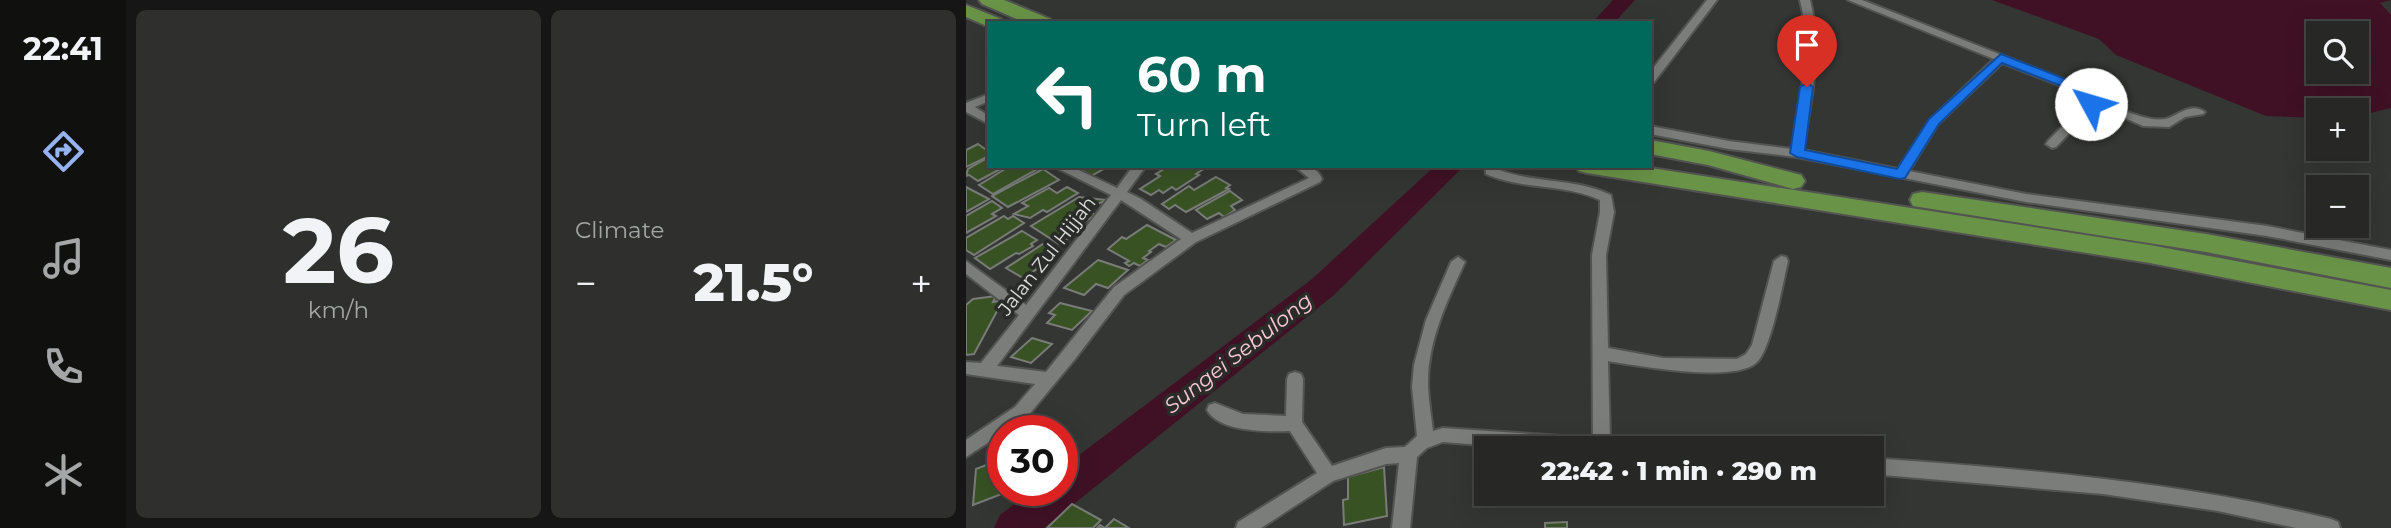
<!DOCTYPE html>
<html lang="en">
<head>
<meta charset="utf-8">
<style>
	body { margin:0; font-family:Montserrat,sans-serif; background:#2f302e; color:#f1f3f6; height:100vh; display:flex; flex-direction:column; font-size:26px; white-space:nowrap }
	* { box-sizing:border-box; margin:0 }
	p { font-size:23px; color:#a4a6a7 }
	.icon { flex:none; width:38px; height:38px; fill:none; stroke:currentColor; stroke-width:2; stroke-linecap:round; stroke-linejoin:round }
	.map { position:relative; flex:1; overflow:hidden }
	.sheet { display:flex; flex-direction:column; gap:10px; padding:10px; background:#151615; width:840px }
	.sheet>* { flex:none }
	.guide { position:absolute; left:21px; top:21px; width:665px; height:147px; border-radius:0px; box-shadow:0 7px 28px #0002,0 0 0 2px #434443; background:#00695c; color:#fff; overflow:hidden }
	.tools { position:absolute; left:1340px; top:21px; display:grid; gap:14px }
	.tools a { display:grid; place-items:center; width:63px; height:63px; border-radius:0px; background:#272826; box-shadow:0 7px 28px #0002,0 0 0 2px #434443; font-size:35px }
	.speed { position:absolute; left:21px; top:415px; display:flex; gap:14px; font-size:35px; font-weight:700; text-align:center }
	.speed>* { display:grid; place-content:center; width:91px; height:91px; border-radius:50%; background:#272826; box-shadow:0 7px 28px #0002,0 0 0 2px #434443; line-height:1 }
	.speed .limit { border:10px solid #d22; background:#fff; color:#111 }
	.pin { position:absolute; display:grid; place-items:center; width:60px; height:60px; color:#fff; margin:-72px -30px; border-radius:50% 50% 50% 0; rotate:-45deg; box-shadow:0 0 7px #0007 }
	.pin .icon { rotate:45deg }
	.me { position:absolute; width:77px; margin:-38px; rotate:309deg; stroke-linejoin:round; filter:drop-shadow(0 0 5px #0008) }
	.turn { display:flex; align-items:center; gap:24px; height:147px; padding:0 35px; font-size:32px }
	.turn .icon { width:91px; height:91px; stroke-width:2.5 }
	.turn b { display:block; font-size:49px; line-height:60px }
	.big { font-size:52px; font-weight:800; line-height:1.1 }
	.sheet .widget { flex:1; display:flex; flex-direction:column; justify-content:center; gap:10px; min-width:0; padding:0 24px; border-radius:10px; background:#2f302e }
	.sheet .dial { align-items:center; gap:0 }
	.dial b { font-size:91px; line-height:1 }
	.heat { display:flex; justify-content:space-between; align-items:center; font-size:38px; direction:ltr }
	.sheet .tiles { flex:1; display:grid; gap:10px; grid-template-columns:repeat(2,1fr) }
	.trip { position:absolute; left:508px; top:436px; width:410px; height:70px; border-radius:0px; background:#272826; box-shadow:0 7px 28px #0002,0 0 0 2px #434443; font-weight:800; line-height:70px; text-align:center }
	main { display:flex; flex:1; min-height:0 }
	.tabs { display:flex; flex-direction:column; width:126px; justify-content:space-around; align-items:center; background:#10100f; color:#a4a6a7 }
	.tabs .icon { width:49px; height:49px }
	.tabs .on { color:#95b2f1 }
	.tabs b { font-size:32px; color:#f1f3f6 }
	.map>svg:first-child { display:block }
	.water { fill:#401125; fill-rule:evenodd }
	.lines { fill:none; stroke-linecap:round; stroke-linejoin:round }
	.river { fill:#401125; fill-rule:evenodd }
	.building { fill:#385224; stroke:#7a7c79; stroke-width:2 }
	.minor-casing { stroke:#535452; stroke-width:4 }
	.motorway-casing { stroke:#535452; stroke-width:4 }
	.minor { fill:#7b7d7a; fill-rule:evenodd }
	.motorway { fill:#699447; fill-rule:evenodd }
	.route { fill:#1a73e8; stroke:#114b97; stroke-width:2 }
	.labels { text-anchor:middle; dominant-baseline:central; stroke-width:7; stroke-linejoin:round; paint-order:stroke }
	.street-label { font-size:19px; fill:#dfe0de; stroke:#2a2c29 }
	.water-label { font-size:21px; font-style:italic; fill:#fdc8d9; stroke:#2a2c29 }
</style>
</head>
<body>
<main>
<nav class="tabs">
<b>22:41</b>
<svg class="icon on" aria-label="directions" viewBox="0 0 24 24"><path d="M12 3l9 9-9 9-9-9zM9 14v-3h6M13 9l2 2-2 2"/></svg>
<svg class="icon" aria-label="music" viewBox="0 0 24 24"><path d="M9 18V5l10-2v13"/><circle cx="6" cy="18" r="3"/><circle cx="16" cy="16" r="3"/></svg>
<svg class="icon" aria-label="phone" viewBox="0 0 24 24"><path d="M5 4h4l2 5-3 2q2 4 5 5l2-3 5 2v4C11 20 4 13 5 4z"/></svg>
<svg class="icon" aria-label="climate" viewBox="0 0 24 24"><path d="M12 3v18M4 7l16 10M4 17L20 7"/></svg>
</nav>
<section class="sheet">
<div class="tiles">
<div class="widget dial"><b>26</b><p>km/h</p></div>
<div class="widget"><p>Climate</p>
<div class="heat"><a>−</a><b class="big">21.5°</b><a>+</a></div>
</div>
</div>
</section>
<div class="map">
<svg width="1425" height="528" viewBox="0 0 1425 528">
	<rect width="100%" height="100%" fill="#343633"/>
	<!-- water -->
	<path class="water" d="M1026 0H1425L1414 3 1425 15V108L1393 116 1391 110H1353V118L1300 116 1150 55 1133 39ZM1353 33H1391V72H1353Z"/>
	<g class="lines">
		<!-- river -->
		<g class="river">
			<polygon points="647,0 669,0 648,23 626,23"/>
			<polygon points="469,166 498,166 368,295 78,528 28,528 34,515 67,490 96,490 96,468 346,279"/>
		</g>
	</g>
	<!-- building -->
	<g class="building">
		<polygon points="12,144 19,149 23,146 23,156 0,167 0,150"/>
		<polygon points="23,157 23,166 40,166 12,181 3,175 0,176 2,169"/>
		<polygon points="44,166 73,168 27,194 13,185"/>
		<polygon points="115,166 143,166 125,176 112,168"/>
		<polygon points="203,166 230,166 236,170 230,174 233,175 210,190 206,187 197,193 193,190 185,195 174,189 194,176 190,174"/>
		<polygon points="77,169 93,180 42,207 26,196"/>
		<polygon points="250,177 264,185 260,188 263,189 220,212 209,205 203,209 196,204 223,186 228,190"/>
		<polygon points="0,187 23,199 0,212"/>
		<polygon points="101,187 112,193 81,212 77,210 64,218 48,214 62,206 56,203 83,188 91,193"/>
		<polygon points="264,191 276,200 265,206 269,210 258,217 253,213 241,219 230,210"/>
		<polygon points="113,197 141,200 120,209 129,215 114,225 120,228 93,244 65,226"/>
		<polygon points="26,201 36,208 26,214 30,216 0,233 0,216"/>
		<polygon points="38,216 42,219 47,216 58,223 8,255 0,250 0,238"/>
		<polygon points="181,225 210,240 200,247 193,244 183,251 185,252 177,258 182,260 174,266 168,263 163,266 159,263 163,261 142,249 156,237 160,239"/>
		<polygon points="56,231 71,240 65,244 67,246 53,254 50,253 24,269 9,258"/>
		<polygon points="77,244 90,252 84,256 88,258 57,278 40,268"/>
		<polygon points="132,260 162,270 142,288 130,284 118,295 98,288"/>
		<polygon points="30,296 27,302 37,300 8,354 0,355 0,305 7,299"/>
		<polygon points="94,303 126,311 106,330 81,323 89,315 83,313"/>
		<polygon points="66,338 86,344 65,363 45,357"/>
		<polygon points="36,459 37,490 46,490 7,505 10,469"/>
		<polygon points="418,467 421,516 378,525 377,500 382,499 382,477"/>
		<polygon points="106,504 135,520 127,528 81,528"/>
		<polygon points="148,519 163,528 131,528 134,525 139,528"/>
		<polygon points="601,522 601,528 579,528 579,523"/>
	</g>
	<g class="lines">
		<defs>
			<g id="minor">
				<polygon points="741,0 751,0 688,82 684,83 684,72"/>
				<path d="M834 0H844C857 50 845 100 837 150L932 169 964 120 1028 59 882 0H896L1119 88C1135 101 1177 123 1199 119 1211 117 1224 101 1239 112L1237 114 1219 117 1203 127 1177 126 1130 105 1090 147 1086 148 1080 144 1082 141 1119 103V99L1111 92 1036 63 972 124 943 171 1060 194 1301 226 1425 250V260L1301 236 1060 202 831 157 763 149 684 134V126L763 141 826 149C833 99 847 50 834 0Z"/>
				<polygon points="23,94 23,101 9,107 23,116 23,124 0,112 0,103"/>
				<path d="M87 166H104L151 188 167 166H180L161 192 175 199 226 233 343 178 328 166C340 166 351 166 356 179L354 182 230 242 158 295 109 359 61 417 41 430H37V433L0 457V440L49 407 69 384 0 374V362L15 363 53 315 0 274V261L60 305 145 195ZM155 200 215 239 148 287 80 372 31 366Z"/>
				<path d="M519 166H531V169C568 184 607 177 645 195L648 212 640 255 642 348 697 358 771 359 780 354 786 345 808 261 815 256 820 257 822 261C817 282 805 351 790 363 767 383 673 366 642 361L644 440 662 443 665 448H553L477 442 461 448 451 457 444 528H426L433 463 420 464 367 481 295 528H270L272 522 351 473 324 431C302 432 253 432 241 410L243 405 249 403 277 414 320 416 321 379 323 374 329 372 335 374 337 379 336 422 366 466 420 448 439 447 451 436 446 387 448 365 460 320 485 262 492 257 499 262C482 299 462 340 462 382 462 398 465 414 467 431L477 428 627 438 626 255 634 212V200C598 183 556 190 520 174Z"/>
				<path d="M905 458C1060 469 1213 482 1365 519L1372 522 1374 528H1330L1252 511 1137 494 905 474Z"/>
			</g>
			<g id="motorway">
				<polygon points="13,0 38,0 84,19 86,23 60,23 16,4"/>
				<polygon points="0,5 35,19 37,23 23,23 23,27 0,17"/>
				<polygon points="684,140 743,151 835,175 839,181 835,187 827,189 742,165 684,154"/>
				<polygon points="610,166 672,166 1184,245 1425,290 1425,310 1184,263 621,173 613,171"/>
				<polygon points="956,192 1240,234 1425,268 1425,288 1240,252 947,206 944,200 947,194"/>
			</g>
		</defs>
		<!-- minor casing -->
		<use href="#minor" class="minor-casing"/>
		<!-- motorway casing -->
		<use href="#motorway" class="motorway-casing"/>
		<!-- minor -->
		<use href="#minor" class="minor"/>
		<!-- motorway -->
		<use href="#motorway" class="motorway"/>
	</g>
	<!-- route -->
	<polygon class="route" points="1035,54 1120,87 1131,98 1129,107 1120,107 1118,99 1111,92 1036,63 973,124 939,178 934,179 831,157 824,153 834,87 841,83 847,87 839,150 931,169 963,119"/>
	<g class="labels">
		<!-- street labels -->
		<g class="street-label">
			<text transform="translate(81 256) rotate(-52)">Jalan Zul Hijjah</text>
		</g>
		<!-- water labels -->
		<g class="water-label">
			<text transform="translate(272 353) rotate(-38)">Sungei Sebulong</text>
		</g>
	</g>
</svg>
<div class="tools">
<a><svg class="icon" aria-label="search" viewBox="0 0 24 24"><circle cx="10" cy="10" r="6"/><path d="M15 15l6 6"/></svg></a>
<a>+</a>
<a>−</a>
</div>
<div class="speed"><div class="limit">30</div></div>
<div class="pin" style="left:841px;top:87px;background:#d93025"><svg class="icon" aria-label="arrive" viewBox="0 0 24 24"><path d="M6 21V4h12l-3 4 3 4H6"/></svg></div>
<svg class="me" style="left:1125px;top:104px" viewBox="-20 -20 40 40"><circle r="19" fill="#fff"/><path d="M0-13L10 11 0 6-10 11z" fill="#1a73e8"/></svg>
<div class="trip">22:42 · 1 min · 290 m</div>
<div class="guide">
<div class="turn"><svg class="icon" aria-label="left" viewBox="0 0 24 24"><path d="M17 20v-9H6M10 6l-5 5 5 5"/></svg><div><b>60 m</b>Turn left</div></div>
</div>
</div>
</main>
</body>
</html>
